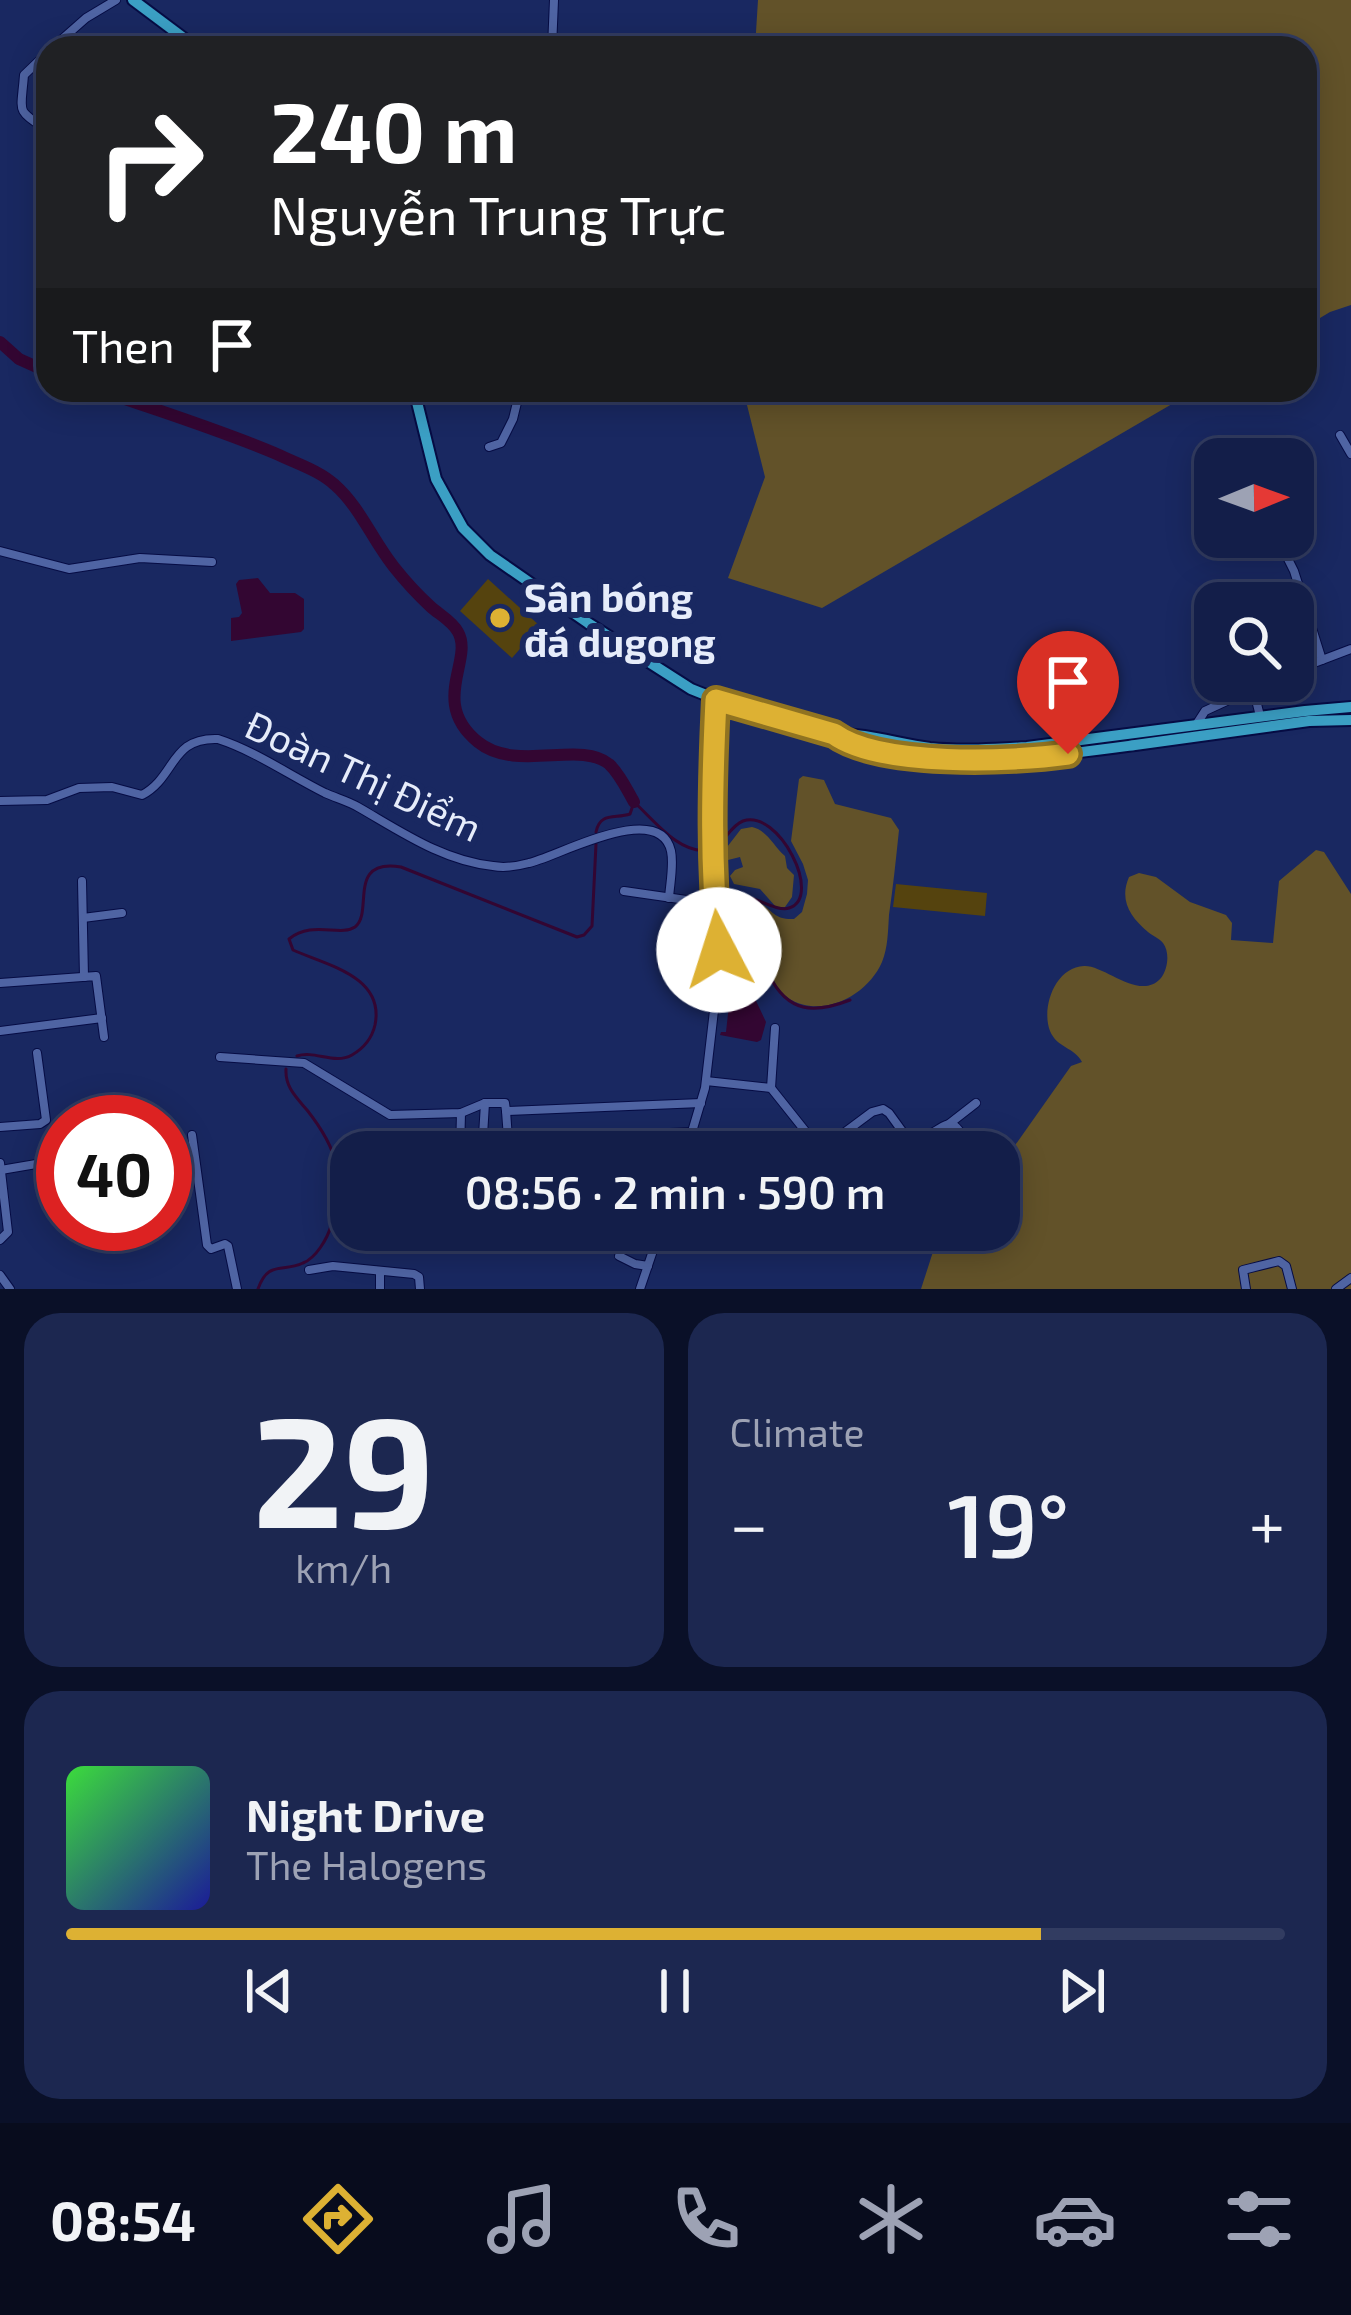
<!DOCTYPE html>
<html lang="en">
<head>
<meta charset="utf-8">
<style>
	body { margin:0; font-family:"Exo 2",sans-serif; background:#1c2750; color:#f1f3f6; height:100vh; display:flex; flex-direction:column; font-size:45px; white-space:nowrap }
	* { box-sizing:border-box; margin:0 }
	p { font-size:39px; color:#9da2b4 }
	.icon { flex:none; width:66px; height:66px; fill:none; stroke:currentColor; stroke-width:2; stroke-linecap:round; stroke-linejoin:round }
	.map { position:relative; height:1289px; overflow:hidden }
	.sheet { display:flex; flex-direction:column; gap:24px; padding:24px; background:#0a1028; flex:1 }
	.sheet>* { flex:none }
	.hud { position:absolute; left:36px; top:36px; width:1281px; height:366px; border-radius:36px; box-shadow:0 6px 30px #0003,0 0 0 3px #323c61; background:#202124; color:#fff; overflow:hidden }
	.needle { width:78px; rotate:89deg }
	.fabs { position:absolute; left:1194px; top:438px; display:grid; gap:24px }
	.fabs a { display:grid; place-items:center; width:120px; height:120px; border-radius:24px; background:#131e49; box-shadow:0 6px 30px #0003,0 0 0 3px #323c61; font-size:60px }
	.speed { position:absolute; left:36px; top:1095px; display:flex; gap:24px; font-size:60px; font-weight:700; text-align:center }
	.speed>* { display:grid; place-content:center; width:156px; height:156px; border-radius:50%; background:#131e49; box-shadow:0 6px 30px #0003,0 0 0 3px #323c61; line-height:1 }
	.speed .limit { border:18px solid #d22; background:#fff; color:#111 }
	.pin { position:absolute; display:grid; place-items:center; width:102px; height:102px; color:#fff; margin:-123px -51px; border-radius:50% 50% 50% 0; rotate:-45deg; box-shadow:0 0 12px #0007 }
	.pin .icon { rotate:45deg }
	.me { position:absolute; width:132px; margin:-66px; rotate:355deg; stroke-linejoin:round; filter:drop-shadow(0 0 9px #0008) }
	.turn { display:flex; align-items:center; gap:42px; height:252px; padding:0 36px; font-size:54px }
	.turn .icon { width:156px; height:156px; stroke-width:2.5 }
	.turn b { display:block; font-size:84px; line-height:102px }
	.then { display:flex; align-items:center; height:114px; padding:0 36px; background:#0003; gap:24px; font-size:45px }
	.big { font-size:90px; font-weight:600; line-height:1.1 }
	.sheet .widget { flex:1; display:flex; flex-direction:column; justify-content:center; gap:18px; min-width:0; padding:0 42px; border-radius:36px; background:#1c2750 }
	.sheet .dial { align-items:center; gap:0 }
	.dial b { font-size:156px; line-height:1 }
	.song { display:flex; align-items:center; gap:36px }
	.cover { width:144px; height:144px; border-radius:18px; background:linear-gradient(135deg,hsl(120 70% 55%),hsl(240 70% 35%)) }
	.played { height:12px; border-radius:6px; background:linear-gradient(90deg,#ddb133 80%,#323c61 80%) }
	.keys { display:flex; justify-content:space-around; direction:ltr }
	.heat { display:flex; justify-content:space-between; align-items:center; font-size:66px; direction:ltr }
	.sheet .tiles { flex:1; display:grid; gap:24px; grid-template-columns:1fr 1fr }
	.widget:last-child { grid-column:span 2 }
	.trip { position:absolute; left:330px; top:1131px; width:690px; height:120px; border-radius:36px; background:#131e49; box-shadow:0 6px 30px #0003,0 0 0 3px #323c61; font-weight:600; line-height:120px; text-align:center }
	.tabs { display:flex; height:192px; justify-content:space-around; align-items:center; background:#080c1d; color:#9da2b4 }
	.tabs .icon { width:84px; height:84px }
	.tabs .current { color:#ddb133 }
	.tabs b { font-size:54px; color:#f1f3f6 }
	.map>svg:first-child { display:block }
	.green { fill:#55430e }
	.forest { fill:#625229 }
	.water { fill:#330632 }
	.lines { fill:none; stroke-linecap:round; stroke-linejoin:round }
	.stream { stroke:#330632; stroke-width:3 }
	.river { stroke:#330632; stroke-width:12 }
	.minor-casing { stroke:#060c44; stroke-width:10 }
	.major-casing { stroke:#060c44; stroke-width:14 }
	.minor { stroke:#4f64a3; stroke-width:8 }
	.major { stroke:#3b9fc4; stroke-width:10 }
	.route-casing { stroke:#907321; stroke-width:30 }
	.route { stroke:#ddb133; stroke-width:21 }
	.poi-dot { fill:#ddb133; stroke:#192861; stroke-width:4.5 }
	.labels { text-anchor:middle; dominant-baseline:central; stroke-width:12; stroke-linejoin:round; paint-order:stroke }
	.poi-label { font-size:39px; font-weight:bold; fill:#e6ecfa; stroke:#192861; text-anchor:start }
	.street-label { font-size:39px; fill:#e6ecfa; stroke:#192861 }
</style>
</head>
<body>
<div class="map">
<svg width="1351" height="1289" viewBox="0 0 1351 1289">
	<rect width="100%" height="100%" fill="#192861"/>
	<!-- green -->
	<g class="green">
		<polygon points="488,579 540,626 512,658 460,611"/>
		<polygon points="896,884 987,893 985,916 893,907"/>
	</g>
	<!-- forest -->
	<g class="forest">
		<polygon points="758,0 1351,0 1351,305 1330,312 1305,327 1305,48 755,48"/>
		<polygon points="747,390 1196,390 822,608 728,578 765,477 747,405"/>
		<path d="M803 776 824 780 835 804 891 818 899 830C896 859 893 887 889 915 888 930 888 948 882 962 868 995 822 1020 788 998 766 983 770 950 758 930 753 920 747 919 743 907L748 902 756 901C772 908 772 920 794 919L802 912 807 894 808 880 803 864 791 841 799 779Z"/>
		<path d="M752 827C767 830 774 847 785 856L787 868 794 875 792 897 785 907H776L760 889 734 884 730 876 735 870 743 867 740 857 720 862 717 860 741 829Z"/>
		<path d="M1316 850 1324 852 1351 894V1289H921L940 1230H999V1168L1071 1066 1082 1062C1074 1047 1057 1048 1050 1031 1041 1008 1055 967 1084 966 1105 965 1140 1002 1161 978 1168 969 1170 952 1163 943 1159 938 1153 936 1148 932 1130 917 1119 900 1129 877L1139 873 1156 877 1190 902 1226 915 1232 923 1231 940 1273 943 1279 881Z"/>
	</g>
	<!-- water -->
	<g class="water">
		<polygon points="258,578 270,593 295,593 304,599 304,629 301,632 231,641 231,618 239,617 242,613 236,584 239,580"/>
		<polygon points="738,982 748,984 766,1022 761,1040 757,1042 720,1035 721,1032 726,1032 730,996 728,989 739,991"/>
	</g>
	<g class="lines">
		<!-- stream -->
		<g class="stream">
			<path d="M596 832C600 812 615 819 630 814L634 802C654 820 679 854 707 850"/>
			<path d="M716 847C725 840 732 825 743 821 778 808 824 897 789 908 778 912 757 898 744 896L737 904C741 918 750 926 756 938 761 950 763 963 769 975 788 1013 814 1014 850 1000"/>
			<path d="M297 1056C315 1050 334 1065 352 1055 364 1048 372 1038 375 1025 385 976 326 965 293 950L289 939C312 920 340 937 355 927 374 913 346 858 401 867L577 937 584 935 592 926 596 844"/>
			<path d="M258 1289C268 1260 282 1273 303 1263 316 1258 327 1239 331 1226 347 1178 337 1148 307 1110 296 1097 285 1087 286 1069"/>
		</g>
		<!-- river -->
		<g class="river">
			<polyline points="0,342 19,359 48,372"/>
			<path d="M99 390C159 411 221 430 279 455 298 464 320 471 335 485 360 507 373 541 394 567 405 581 418 595 431 607 440 615 452 621 458 632 474 660 429 702 478 742 516 773 580 740 609 764 620 774 627 790 634 802"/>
		</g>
		<defs>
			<g id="minor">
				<polyline points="52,48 86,18 116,0"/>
				<polyline points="552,48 554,0"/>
				<path d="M48 52 24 75C21 115 15 108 48 131"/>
				<polyline points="1340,435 1351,454"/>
				<polyline points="489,447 501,443 513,419 520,390"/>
				<polyline points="0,551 69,569 140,558 212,562"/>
				<polyline points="1284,551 1294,571 1322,660"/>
				<polyline points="1293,671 1351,649"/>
				<polyline points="1253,688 1260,716"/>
				<polyline points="1196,725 1205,711 1270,681"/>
				<path d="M0 801 47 800 79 788 112 787 142 795C176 777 170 737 218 739 255 751 289 775 325 793 336 798 348 801 358 807 400 831 443 861 493 866 504 868 518 866 529 863 557 857 659 799 671 851 674 865 670 883 669 898"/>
				<polyline points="82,881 84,977"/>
				<polyline points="624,891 714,904"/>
				<polyline points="83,918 122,913"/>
				<polyline points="0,983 96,976 104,1037"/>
				<polyline points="0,1031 102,1018"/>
				<polyline points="220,1057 304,1063 390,1115 461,1113 485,1103 505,1103 506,1111 701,1103"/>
				<path d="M706 1081 771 1088 818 1147H825L872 1112 883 1109 889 1113 910 1142C949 1133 947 1102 972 1152"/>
				<polyline points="771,1088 775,1028"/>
				<polyline points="506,1111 509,1152"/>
				<polyline points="949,1124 976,1103"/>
				<polyline points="0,1127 40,1124 46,1120 37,1053"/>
				<polyline points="851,1130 882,1147 909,1142"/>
				<polyline points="192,1135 207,1245 211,1249 225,1244 228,1246 237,1289"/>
				<polyline points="508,1140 693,1132"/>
				<polyline points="460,1152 461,1113"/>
				<polyline points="482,1152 485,1103"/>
				<polyline points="686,1152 705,1088 718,976 719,950 714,904 711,816 716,699"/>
				<polyline points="0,1163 8,1232 0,1240"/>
				<polyline points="1,1170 42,1163"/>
				<polyline points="619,1256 635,1264 648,1266"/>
				<polyline points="309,1270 333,1266 414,1274 419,1277 420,1289"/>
				<polyline points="380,1271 380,1289"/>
				<polyline points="0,1275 10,1289"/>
				<polyline points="640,1289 660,1230"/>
				<polyline points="1246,1289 1243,1270 1279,1261 1286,1266 1292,1289"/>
				<polyline points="1336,1289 1351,1278"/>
			</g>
			<g id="major">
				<polyline points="133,0 197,48"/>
				<path d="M414 390 436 479 463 528 490 555 588 623 691 689 716 699 834 734C851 747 873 750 895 753 976 767 1053 756 1135 745 1193 737 1251 729 1309 721L1351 720"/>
				<path d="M834 734C866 733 898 744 930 748 962 751 995 749 1027 747L1305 711 1351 707"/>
			</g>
		</defs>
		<!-- minor casing -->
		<use href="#minor" class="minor-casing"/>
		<!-- major casing -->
		<use href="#major" class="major-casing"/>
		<!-- minor -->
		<use href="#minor" class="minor"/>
		<!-- major -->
		<use href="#major" class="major"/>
	</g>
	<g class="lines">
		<defs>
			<path id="route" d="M719 950C710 866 712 784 716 700L834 734C879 767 1012 762 1068 754"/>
		</defs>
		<!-- route casing -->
		<use href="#route" class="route-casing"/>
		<!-- route -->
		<use href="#route" class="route"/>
	</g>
	<!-- markers -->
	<circle class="poi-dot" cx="500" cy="618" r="12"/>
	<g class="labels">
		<!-- poi labels -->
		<g class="poi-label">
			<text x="524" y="596">Sân bóng<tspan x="524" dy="45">đá dugong</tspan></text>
		</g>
		<!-- street labels -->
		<g class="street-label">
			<text transform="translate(364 775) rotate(25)">Đoàn Thị Điểm</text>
		</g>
	</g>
</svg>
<div class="fabs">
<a><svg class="needle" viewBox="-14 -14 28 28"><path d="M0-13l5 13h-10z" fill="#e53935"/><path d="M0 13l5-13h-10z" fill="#9da2b4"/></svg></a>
<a><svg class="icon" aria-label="search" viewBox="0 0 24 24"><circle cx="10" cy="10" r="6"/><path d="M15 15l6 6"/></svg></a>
</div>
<div class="speed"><div class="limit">40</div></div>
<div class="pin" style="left:1068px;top:754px;background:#d93025"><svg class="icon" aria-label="arrive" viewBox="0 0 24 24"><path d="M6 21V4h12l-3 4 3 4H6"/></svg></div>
<svg class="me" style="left:719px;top:950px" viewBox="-20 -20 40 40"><circle r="19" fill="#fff"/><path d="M0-13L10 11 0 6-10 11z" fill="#ddb133"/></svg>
<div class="trip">08:56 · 2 min · 590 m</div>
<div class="hud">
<div class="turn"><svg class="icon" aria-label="right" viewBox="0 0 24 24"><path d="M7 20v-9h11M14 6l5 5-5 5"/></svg><div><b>240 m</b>Nguyễn Trung Trực</div></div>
<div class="then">Then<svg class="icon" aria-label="arrive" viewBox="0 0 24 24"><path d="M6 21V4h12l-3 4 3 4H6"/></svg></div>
</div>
</div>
<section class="sheet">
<div class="tiles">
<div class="widget dial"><b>29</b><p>km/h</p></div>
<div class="widget"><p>Climate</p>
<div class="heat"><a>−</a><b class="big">19°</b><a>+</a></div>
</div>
<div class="widget">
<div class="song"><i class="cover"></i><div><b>Night Drive</b><p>The Halogens</p></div></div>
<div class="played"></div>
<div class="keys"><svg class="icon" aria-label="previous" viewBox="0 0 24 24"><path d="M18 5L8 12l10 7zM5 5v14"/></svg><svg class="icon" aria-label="pause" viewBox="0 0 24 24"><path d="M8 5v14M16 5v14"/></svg><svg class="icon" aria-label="next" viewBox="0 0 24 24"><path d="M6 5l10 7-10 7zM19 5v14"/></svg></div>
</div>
</div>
</section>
<nav class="tabs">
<b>08:54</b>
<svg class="icon current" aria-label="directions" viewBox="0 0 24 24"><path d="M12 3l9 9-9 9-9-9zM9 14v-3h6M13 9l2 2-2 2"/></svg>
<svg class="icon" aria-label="music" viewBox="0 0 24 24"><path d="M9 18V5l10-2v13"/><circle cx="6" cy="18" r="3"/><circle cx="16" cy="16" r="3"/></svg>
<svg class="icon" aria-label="phone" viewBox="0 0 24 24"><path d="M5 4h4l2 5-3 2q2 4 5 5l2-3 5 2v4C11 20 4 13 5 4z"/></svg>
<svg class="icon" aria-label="climate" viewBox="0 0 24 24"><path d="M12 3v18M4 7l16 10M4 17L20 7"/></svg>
<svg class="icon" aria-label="car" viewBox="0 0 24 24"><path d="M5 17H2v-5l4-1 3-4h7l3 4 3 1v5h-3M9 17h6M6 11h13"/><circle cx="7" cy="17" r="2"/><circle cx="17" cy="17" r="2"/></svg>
<svg class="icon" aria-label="filters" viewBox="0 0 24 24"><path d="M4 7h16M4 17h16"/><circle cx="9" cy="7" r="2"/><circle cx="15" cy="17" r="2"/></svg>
</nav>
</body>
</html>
